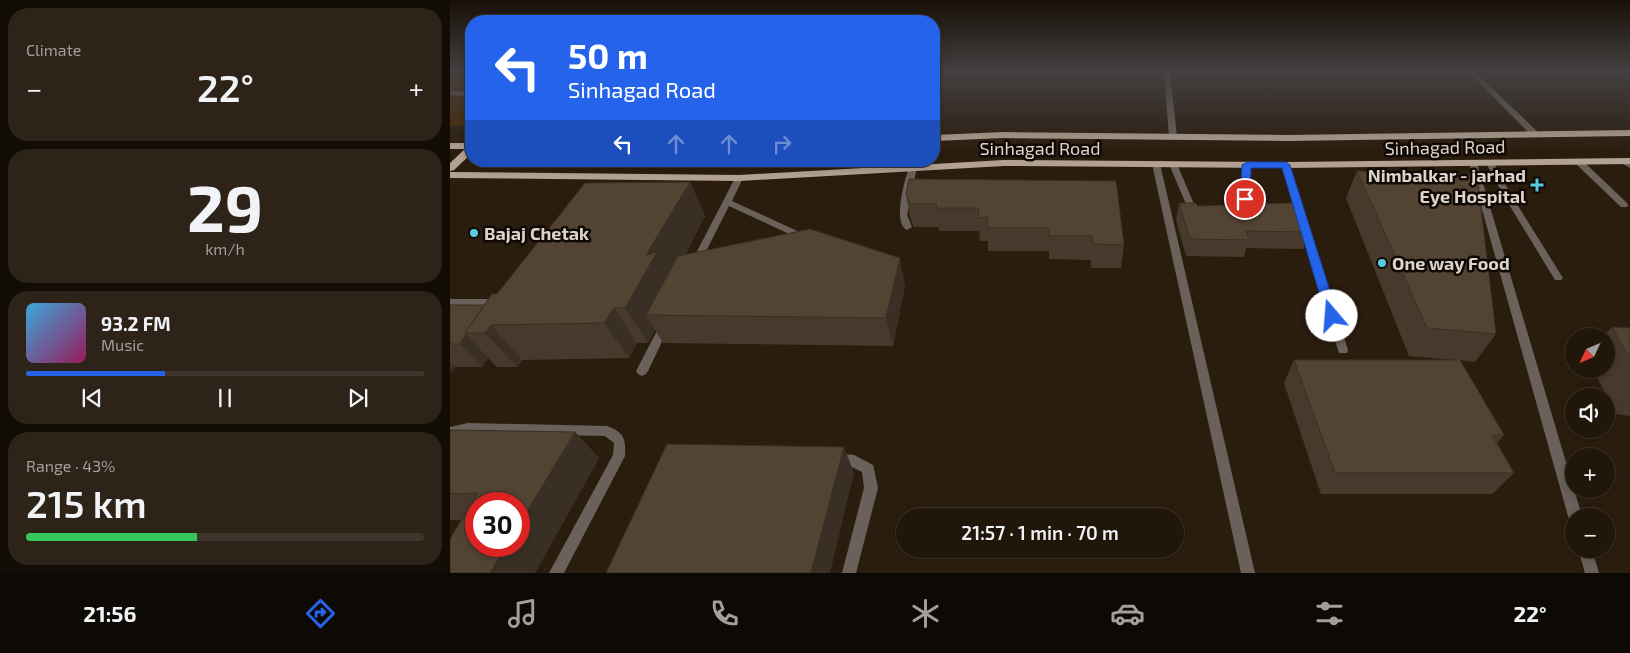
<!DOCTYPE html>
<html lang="en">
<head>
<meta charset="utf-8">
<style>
	body { margin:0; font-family:"Exo 2",sans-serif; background:#2d2318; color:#f1f3f6; height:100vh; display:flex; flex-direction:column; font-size:19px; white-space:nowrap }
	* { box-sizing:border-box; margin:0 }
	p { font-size:16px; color:#a29f9c }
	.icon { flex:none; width:28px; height:28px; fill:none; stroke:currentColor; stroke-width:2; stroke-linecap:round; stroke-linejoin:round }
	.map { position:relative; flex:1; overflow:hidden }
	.sheet { display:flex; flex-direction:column; gap:8px; padding:8px; background:#120c06; width:450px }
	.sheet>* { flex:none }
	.guide { position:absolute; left:15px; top:15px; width:475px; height:152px; border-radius:20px; box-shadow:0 2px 8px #0003,0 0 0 1px #3d352b; background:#2563eb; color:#fff; overflow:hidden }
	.needle { width:32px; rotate:226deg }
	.buttons { position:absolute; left:1115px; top:328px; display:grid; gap:10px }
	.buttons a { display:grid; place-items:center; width:50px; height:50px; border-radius:50%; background:#20160a; box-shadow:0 2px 8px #0003,0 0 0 1px #3d352b; font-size:25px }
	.speed { position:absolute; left:15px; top:492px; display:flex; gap:10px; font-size:25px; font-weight:700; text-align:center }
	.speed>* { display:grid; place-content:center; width:65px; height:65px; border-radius:50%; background:#20160a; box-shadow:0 2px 8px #0003,0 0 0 1px #3d352b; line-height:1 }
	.speed .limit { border:8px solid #d22; background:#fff; color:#111 }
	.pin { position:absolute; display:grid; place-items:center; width:42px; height:42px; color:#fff; margin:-21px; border:2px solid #fff; border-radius:50%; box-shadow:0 1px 5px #0007 }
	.me { position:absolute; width:55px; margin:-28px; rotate:342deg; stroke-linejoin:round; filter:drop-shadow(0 0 4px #0008) }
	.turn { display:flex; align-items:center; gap:18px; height:105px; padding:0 20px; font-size:22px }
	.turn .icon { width:65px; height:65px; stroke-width:2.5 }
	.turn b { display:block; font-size:35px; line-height:42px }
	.lanes { display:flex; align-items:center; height:48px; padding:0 20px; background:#0003; justify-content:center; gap:25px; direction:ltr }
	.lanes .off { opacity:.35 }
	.big { font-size:38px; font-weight:600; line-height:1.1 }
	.sheet .card { flex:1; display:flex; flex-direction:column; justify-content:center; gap:8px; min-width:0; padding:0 18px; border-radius:20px; background:#2d2318 }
	.sheet .dial { align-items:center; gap:0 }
	.dial b { font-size:65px; line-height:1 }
	.song { display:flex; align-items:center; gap:15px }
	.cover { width:60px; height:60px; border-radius:8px; background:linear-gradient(135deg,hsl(200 70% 55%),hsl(330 70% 35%)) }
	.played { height:5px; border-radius:2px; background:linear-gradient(90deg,#2563eb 35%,#3d352b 35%) }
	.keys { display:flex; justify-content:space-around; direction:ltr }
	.heat { display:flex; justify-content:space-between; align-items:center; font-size:28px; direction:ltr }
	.charge { height:8px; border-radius:4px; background:linear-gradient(90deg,#34c759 43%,#3d352b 0) }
	.trip { position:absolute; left:446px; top:508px; width:288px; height:50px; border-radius:25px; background:#20160a; box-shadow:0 2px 8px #0003,0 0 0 1px #3d352b; font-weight:600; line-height:50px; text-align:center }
	.tab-bar { display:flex; height:80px; justify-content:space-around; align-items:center; background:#0d0904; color:#a29f9c }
	.tab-bar .icon { width:35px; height:35px }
	.tab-bar .on { color:#2563eb }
	.tab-bar b { font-size:22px; color:#f1f3f6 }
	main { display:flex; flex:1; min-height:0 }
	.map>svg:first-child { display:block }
	.green { fill:#462600 }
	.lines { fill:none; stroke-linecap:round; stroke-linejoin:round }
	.service { fill:#69615a; fill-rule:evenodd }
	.minor { fill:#69615a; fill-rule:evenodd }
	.primary { fill:#b3a293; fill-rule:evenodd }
	.wall { fill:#473a2c }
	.shaded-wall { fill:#3a2f24 }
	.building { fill:#534333; stroke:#3a2f24 }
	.route { fill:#2563eb; stroke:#184099 }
	.poi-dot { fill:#58c9e3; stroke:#0f0804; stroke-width:2 }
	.labels { text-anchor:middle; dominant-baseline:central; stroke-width:5; stroke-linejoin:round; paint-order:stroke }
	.street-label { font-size:18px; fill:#ddd3ca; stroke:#0f0804 }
	.poi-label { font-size:18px; font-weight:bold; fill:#ddd3ca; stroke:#0f0804; text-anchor:start }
</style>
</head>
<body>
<main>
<section class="sheet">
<div class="card"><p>Climate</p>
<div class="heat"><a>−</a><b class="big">22°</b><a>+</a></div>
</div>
<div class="card dial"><b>29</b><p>km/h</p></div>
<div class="card">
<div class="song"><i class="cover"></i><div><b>93.2 FM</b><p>Music</p></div></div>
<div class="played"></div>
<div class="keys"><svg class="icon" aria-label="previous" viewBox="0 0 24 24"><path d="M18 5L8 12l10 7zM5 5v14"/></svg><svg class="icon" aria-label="pause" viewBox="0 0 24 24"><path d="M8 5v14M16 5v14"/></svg><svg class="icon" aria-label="next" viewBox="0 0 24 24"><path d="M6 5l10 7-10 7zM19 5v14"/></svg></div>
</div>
<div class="card"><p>Range · 43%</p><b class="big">215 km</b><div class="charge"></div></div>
</section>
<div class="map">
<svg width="1180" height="573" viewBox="0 0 1180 573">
	<rect width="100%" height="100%" fill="#2b1d0e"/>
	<!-- green -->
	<rect class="green" x="0" y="72" width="21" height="54"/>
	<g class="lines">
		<!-- service -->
		<g class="service">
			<polygon points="714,72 720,72 727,137 723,139 719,137"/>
			<polygon points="1019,72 1025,72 1088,132 1088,136 1082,136"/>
			<polygon points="0,91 21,92 21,96 0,95"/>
			<polygon points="1126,160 1132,160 1177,203 1178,205 1177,207 1171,207 1126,164"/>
			<polygon points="1037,161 1040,161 1044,163 1060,193 1113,278 1111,280 1105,280 1052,193 1036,163"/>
			<polygon points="720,162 726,162 727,164 749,216 748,218 742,218 741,216 719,164"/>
			<polygon points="794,163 797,163 801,165 797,216 793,219 789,216"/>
			<path d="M460 165H466L467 167 457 215 462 227 457 230C442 224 455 177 460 165Z"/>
			<polygon points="289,175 293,178 282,201 356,235 358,237 353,240 350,239 279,206 249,265 243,265 241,263 285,178"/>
			<polygon points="0,299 48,299 53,303 48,307 0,307"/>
			<polygon points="215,321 219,322 220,325 198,371 196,374 192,376 188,374 186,371 210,325 211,322"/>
		</g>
		<!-- minor -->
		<g class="minor">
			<polygon points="1171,159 1177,159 1180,162 1180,168 1171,163"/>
			<polygon points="1020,161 1023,161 1027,163 1132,516 1124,516 1124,522 1120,521 1118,516 1019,163"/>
			<polygon points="703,162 709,162 710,164 805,573 791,573 702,164"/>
			<polygon points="832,163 835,163 839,165 898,350 897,353 889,353 888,350 831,165"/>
			<path d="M18 423 157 426C174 432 176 439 175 456L114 573H99L163 455 164 443 155 436 18 433 0 437V427Z"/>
			<polygon points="386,453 404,455 423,465 424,469 428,488 406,573 392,573 414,488 412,472 398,465 382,463 380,459 382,455"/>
			<polygon points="1128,549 1142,549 1149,573 1135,573"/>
		</g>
		<!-- primary -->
		<g class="primary">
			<polygon points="1180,130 1180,136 837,141 554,138 484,141 484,135 554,132 837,135"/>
			<polygon points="0,143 21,143 21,154 4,170 0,171 0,163 15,149 0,149"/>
			<polygon points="1180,158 1180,164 835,168 554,166 289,181 0,178 0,172 289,175 554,160 835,162"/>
		</g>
	</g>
	<!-- wall -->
	<g class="wall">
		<polygon points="907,171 1046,334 1025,362 1010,360 1054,435 1047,443 1064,473 1042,494 871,494 834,383 844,360 1005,360 959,356 896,198"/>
		<polygon points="459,179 674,245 671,268 641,268 641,260 599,259 599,251 538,251 538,241 530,241 529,231 489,231 489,227 464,227 460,217 456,194"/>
		<polygon points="240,182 255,216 235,255 455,286 443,346 213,343 205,330 198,343 187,343 179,358 72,360 67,367 47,367 38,358 32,367 5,367 0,373 0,305 34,305 47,294"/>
		<polygon points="729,203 748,206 859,232 853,249 796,248 794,257 736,256 726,220"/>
		<polygon points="1162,327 1180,328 1180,416 1166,414 1143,369 1156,369 1156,336 1153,336"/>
		<polygon points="0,430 125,432 149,458 85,573 0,573 12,520 0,520"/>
	</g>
	<!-- shaded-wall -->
	<g class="shaded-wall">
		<polygon points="240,182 255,216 222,278 196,315 205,330 198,343 175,308 196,255"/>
		<polygon points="450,258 455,286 443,346 436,318"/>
		<polygon points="164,308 187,343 179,358 154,323"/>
		<polygon points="41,325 72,360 67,367 35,333"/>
		<polygon points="16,334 38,358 32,367 10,344"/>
		<polygon points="0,362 5,367 0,373"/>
		<polygon points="125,432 149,458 85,573 40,573 56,546 69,546 69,525"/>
		<polygon points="394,447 404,473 380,573 361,573"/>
	</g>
	<!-- building -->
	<g class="building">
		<polygon points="907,171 1027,174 1046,334 977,328"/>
		<polygon points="459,179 666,181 674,245 643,244 642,236 599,236 599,228 537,228 538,217 528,218 529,208 486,208 487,204 460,204 456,194"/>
		<polygon points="240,182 196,255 207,252 175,308 164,308 154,323 41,325 35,333 15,333 42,294 47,294 135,183"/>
		<polygon points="729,203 745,203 748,206 842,203 859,232 796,231 799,240 740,239"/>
		<polygon points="360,229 450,258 436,318 196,315 228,256"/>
		<polygon points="0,305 34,305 15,333 16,334 10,344 0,344"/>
		<polygon points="1162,327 1180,328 1180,359"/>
		<polygon points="844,360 1010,360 1054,435 1042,435 1064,473 885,473"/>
		<polygon points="0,430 125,432 69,525 69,504 26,504 26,546 56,546 40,573 0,573 0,539 28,493 0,494"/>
		<polygon points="217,444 394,447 361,573 156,573"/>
	</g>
	<!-- sky -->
	<linearGradient id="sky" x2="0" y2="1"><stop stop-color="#181008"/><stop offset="0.47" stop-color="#444041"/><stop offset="1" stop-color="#444041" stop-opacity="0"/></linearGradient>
	<rect width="1180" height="152" fill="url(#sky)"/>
	<!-- route -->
	<polygon class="route" points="797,162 836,162 840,165 888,316 886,320 878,320 876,316 832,168 801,168 800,199 795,202 790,199 792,165"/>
	<!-- markers -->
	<g class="poi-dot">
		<path d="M1084.5 177.5h5v5h5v5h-5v5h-5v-5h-5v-5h5z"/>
		<circle cx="24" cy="233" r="5"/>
		<circle cx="932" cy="263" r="5"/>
	</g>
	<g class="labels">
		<!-- street labels -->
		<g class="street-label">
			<text transform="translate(995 147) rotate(-1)">Sinhagad Road</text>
			<text x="590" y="148">Sinhagad Road</text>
		</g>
		<!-- poi labels -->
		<g class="poi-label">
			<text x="1076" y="175" text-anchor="end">Nimbalkar - jarhad<tspan x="1076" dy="21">Eye Hospital</tspan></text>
			<text x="34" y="233">Bajaj Chetak</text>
			<text x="942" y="263">One way Food</text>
		</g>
	</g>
</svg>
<div class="buttons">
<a><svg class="needle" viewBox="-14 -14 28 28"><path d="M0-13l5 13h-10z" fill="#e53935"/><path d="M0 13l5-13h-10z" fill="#a29f9c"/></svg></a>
<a><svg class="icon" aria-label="sound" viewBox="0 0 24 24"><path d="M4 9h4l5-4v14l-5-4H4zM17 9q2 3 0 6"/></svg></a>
<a>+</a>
<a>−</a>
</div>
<div class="speed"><div class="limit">30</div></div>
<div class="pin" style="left:795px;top:199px;background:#d93025"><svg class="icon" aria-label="arrive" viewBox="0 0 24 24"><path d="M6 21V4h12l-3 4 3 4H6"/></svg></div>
<svg class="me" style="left:882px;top:316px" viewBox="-20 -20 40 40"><circle r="19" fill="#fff"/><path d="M0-13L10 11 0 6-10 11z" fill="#2563eb"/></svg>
<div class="trip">21:57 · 1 min · 70 m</div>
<div class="guide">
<div class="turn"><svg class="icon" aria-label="left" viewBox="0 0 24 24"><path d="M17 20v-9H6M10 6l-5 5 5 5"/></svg><div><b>50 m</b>Sinhagad Road</div></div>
<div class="lanes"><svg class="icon" aria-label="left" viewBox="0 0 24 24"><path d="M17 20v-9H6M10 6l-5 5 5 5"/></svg><svg class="icon off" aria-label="ahead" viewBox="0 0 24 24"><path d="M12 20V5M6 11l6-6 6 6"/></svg><svg class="icon off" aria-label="ahead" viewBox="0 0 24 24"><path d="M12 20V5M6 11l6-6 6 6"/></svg><svg class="icon off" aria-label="right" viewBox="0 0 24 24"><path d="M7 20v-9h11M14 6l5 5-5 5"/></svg></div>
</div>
</div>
</main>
<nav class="tab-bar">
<b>21:56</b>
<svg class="icon on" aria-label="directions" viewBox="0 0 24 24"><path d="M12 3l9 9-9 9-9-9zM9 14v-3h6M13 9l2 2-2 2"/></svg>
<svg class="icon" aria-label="music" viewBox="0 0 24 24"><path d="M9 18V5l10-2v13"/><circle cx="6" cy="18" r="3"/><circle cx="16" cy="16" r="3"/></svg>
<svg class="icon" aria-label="phone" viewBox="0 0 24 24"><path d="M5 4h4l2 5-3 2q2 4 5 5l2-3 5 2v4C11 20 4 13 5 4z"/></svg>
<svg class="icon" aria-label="climate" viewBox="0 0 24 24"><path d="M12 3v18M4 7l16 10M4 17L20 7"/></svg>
<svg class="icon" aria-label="car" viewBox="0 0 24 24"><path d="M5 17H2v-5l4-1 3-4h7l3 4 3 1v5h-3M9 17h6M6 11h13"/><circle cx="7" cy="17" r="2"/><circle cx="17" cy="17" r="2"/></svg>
<svg class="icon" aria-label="filters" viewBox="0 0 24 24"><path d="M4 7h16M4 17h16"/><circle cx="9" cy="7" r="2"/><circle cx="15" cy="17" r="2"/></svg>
<b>22°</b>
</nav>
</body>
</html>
